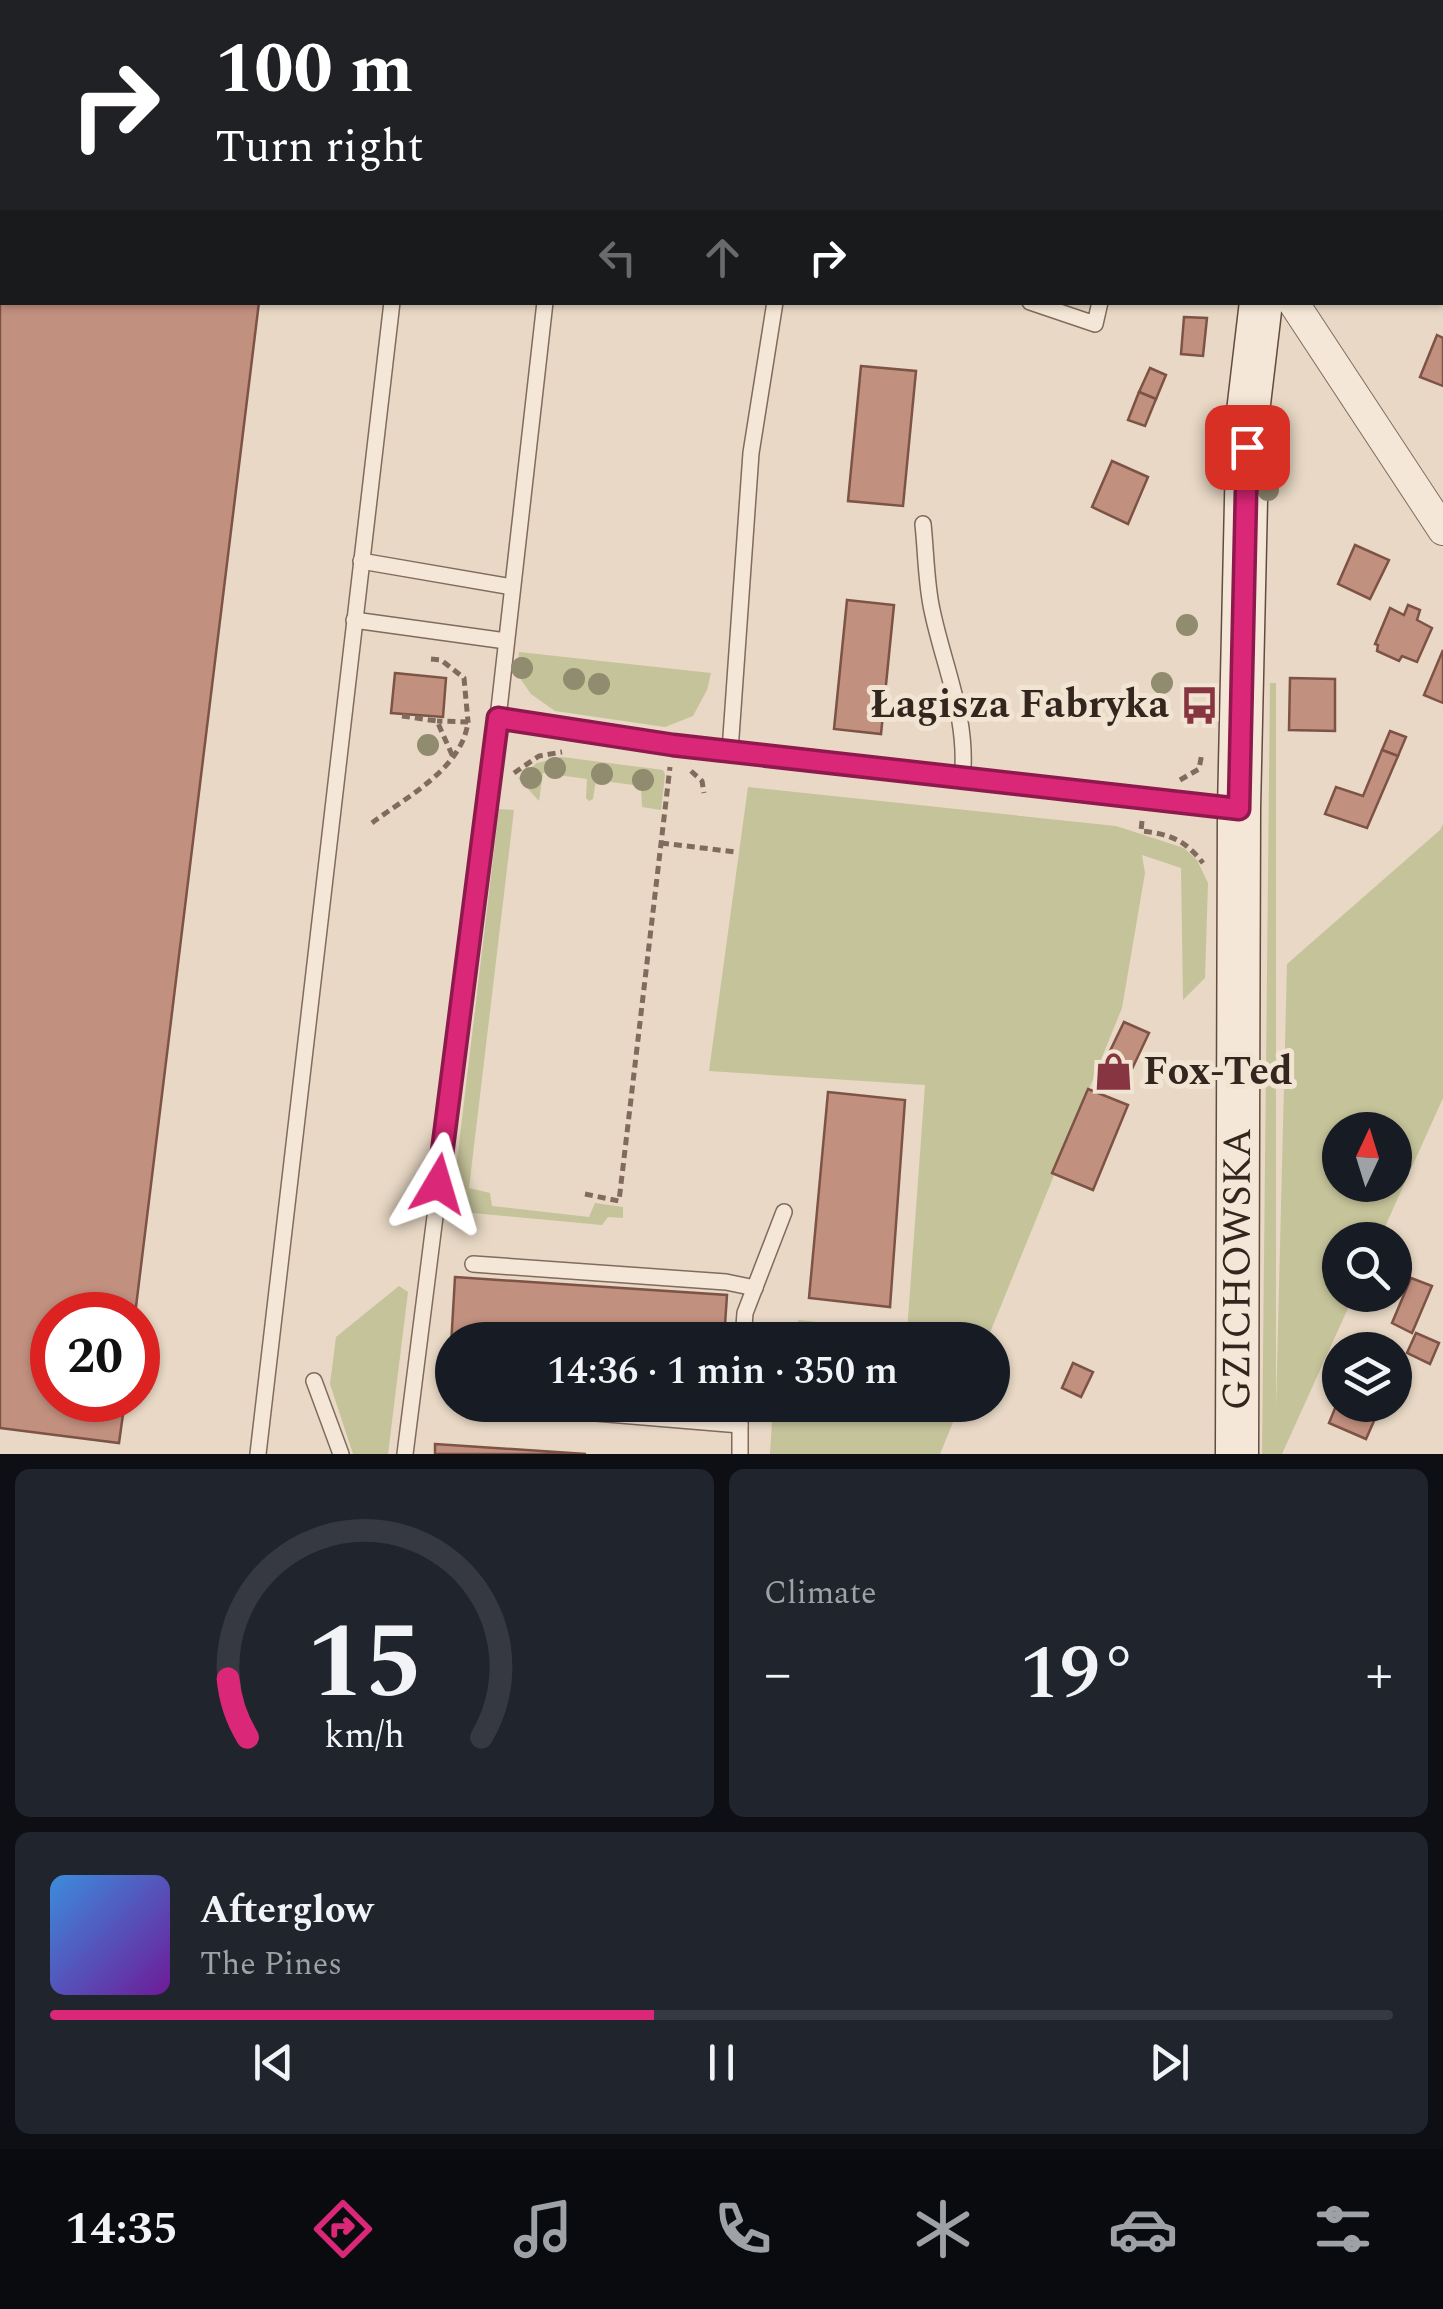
<!DOCTYPE html>
<html lang="en">
<head>
<meta charset="utf-8">
<style>
	body { margin:0; font-family:Spectral,serif; background:#20242c; color:#f1f3f6; height:100vh; display:flex; flex-direction:column; font-size:38px; white-space:nowrap }
	* { box-sizing:border-box; margin:0 }
	p { font-size:32px; color:#9ea1a6 }
	.icon { flex:none; width:55px; height:55px; fill:none; stroke:currentColor; stroke-width:2; stroke-linecap:round; stroke-linejoin:round }
	.map { position:relative; height:1454px; overflow:hidden }
	.sheet { display:flex; flex-direction:column; gap:15px; padding:15px; background:#0d0f14; flex:1 }
	.sheet>* { flex:none }
	.banner { position:absolute; left:0px; top:0px; width:1445px; height:305px; box-shadow:0 2px 8px #0004; background:#202124; color:#fff; overflow:hidden }
	.needle { width:65px; rotate:4deg }
	.controls { position:absolute; left:1322px; top:1112px; display:grid; gap:20px }
	.controls a { display:grid; place-items:center; width:90px; height:90px; border-radius:50%; background:#171b24; box-shadow:0 2px 8px #0004; font-size:50px }
	.speed { position:absolute; left:30px; top:1292px; display:flex; gap:20px; font-size:50px; font-weight:700; text-align:center }
	.speed>* { display:grid; place-content:center; width:130px; height:130px; border-radius:50%; background:#171b24; box-shadow:0 2px 8px #0004; line-height:1 }
	.speed .limit { border:15px solid #d22; background:#fff; color:#111 }
	.pin { position:absolute; display:grid; place-items:center; width:85px; height:85px; color:#fff; margin:-42px; border-radius:20px; box-shadow:0 5px 15px #0006 }
	.me { position:absolute; width:110px; margin:-55px; rotate:7deg; stroke-linejoin:round; filter:drop-shadow(0 0 8px #0008) }
	.turn { display:flex; align-items:center; gap:35px; height:210px; padding:0 50px; font-size:45px }
	.turn .icon { width:130px; height:130px; stroke-width:2.5 }
	.turn b { display:block; font-size:70px; line-height:85px }
	.lanes { display:flex; align-items:center; height:95px; padding:0 50px; background:#0003; justify-content:center; gap:50px; direction:ltr }
	.lanes .off { opacity:.35 }
	.big { font-size:75px; font-weight:600; line-height:1.1 }
	.sheet .tile { flex:1; display:flex; flex-direction:column; justify-content:center; gap:15px; min-width:0; padding:0 35px; border-radius:15px; background:#20242c }
	.sheet .dial { align-items:center; gap:0 }
	.dial svg { height:260px; overflow:visible; fill:none; stroke:#363941; stroke-width:7; stroke-linecap:round; text-anchor:middle }
	.dial text { fill:#f1f3f6; stroke:none }
	.song { display:flex; align-items:center; gap:30px }
	.cover { width:120px; height:120px; border-radius:15px; background:linear-gradient(135deg,hsl(210 70% 55%),hsl(280 70% 35%)) }
	.played { height:10px; border-radius:5px; background:linear-gradient(90deg,#db2777 45%,#363941 45%) }
	.keys { display:flex; justify-content:space-around; direction:ltr }
	.heat { display:flex; justify-content:space-between; align-items:center; font-size:55px; direction:ltr }
	.sheet .tiles { flex:1; display:grid; gap:15px; grid-template-columns:1fr 1fr }
	.tile:last-child { grid-column:span 2 }
	.trip { position:absolute; left:435px; top:1322px; width:575px; height:100px; border-radius:50px; background:#171b24; box-shadow:0 2px 8px #0004; font-weight:600; line-height:100px; text-align:center }
	.tabs { display:flex; height:160px; justify-content:space-around; align-items:center; background:#090b0e; color:#9ea1a6 }
	.tabs .icon { width:70px; height:70px }
	.tabs .on { color:#db2777 }
	.tabs b { font-size:45px; color:#f1f3f6 }
	.map>svg:first-child { display:block }
	.green { fill:#c5c39a; fill-rule:evenodd }
	.building { fill:#c2907f; stroke:#7d5346; stroke-width:2.5 }
	.lines { fill:none; stroke-linecap:round; stroke-linejoin:round }
	.lane-casing { stroke:#816b5d; stroke-width:18 }
	.street-casing { stroke:#816b5d; stroke-width:32 }
	.secondary-casing { stroke:#624c40; stroke-width:45 }
	.path { stroke:#816b5d; stroke-width:5; stroke-dasharray:8 5; stroke-linecap:butt }
	.lane { stroke:#f4e7d7; stroke-width:15 }
	.street { stroke:#f4e7d7; stroke-width:30 }
	.secondary { stroke:#f4e7d7; stroke-width:42 }
	.tree { fill:#918b6f }
	.route-casing { stroke:#8e194d; stroke-width:25 }
	.route { stroke:#db2777; stroke-width:18 }
	.labels { text-anchor:middle; dominant-baseline:central; stroke-width:10; stroke-linejoin:round; paint-order:stroke }
	.poi-label { font-size:40px; font-weight:bold; fill:#33261f; stroke:#f1e4d3; text-anchor:end }
	.street-label { font-size:40px; fill:#33261f; stroke:#f1e4d3 }
</style>
</head>
<body>
<div class="map">
<svg width="1443" height="1454" viewBox="0 0 1443 1454">
	<rect width="100%" height="100%" fill="#e8d8c5"/>
	<!-- green -->
	<g class="green">
		<polygon points="519,652 711,673 707,690 693,716 665,727 555,711 531,694 517,674"/>
		<path d="M1270 683H1276V1409L1287 964 1440 830 1443 824V1098L1379 1240H1340V1295H1354L1282 1454H1262ZM1340 1130H1395V1185H1340Z"/>
		<polygon points="562,757 663,770 665,775 661,810 642,807 641,786 596,780 593,799 589,801 586,798 587,779 543,773 539,801 518,778 537,763"/>
		<polygon points="748,787 1116,826 1184,848 1197,860 1208,883 1205,978 1183,1000 1181,868 1142,855 1145,873 1122,1008 987,1340 782,1340 799,1320 907,1332 925,1085 709,1071"/>
		<polygon points="499,809 514,810 469,1188 490,1193 492,1206 589,1217 595,1203 623,1207 623,1218 608,1217 602,1225 451,1211"/>
		<polygon points="399,1286 408,1292 388,1454 353,1454 330,1384 336,1337"/>
		<polygon points="773,1405 960,1405 940,1454 770,1454"/>
	</g>
	<!-- building -->
	<g class="building">
		<polygon points="0,0 296,0 2,2 2,55"/>
		<polygon points="0,55 2,302 259,302 135,1315 52,1315 52,1400 125,1400 119,1443 0,1428"/>
		<polygon points="1184,317 1207,318 1203,356 1181,354"/>
		<polygon points="1437,335 1443,338 1443,386 1420,377"/>
		<polygon points="861,366 916,371 903,506 848,501"/>
		<polygon points="1150,368 1166,375 1156,399 1139,392"/>
		<polygon points="1139,392 1156,399 1145,426 1128,420"/>
		<polygon points="1112,461 1148,477 1128,524 1092,507"/>
		<polygon points="1355,545 1389,560 1370,599 1338,584"/>
		<polygon points="847,600 894,605 881,734 834,729"/>
		<polygon points="1408,605 1420,610 1417,620 1432,628 1417,662 1402,656 1399,661 1377,651 1378,645 1375,644 1390,608 1404,615"/>
		<polygon points="1443,650 1443,703 1424,695"/>
		<polygon points="395,673 446,678 443,717 391,713"/>
		<polygon points="1290,678 1335,679 1335,731 1289,730"/>
		<polygon points="1390,731 1406,737 1398,756 1382,750"/>
		<polygon points="1382,750 1398,756 1367,828 1325,814 1336,787 1363,796"/>
		<polygon points="1124,1022 1149,1033 1122,1090 1097,1078"/>
		<polygon points="1088,1089 1128,1105 1093,1190 1052,1173"/>
		<polygon points="828,1092 905,1100 890,1307 809,1298"/>
		<polygon points="455,1277 727,1295 724,1340 452,1340 452,1363 450,1363"/>
		<polygon points="1411,1278 1432,1286 1412,1333 1392,1323"/>
		<polygon points="1416,1333 1439,1343 1430,1364 1407,1353"/>
		<polygon points="1073,1363 1093,1372 1081,1397 1062,1388"/>
		<polygon points="1340,1396 1340,1405 1381,1405 1366,1439 1329,1423"/>
		<polygon points="435,1444 586,1454 435,1454"/>
	</g>
	<g class="lines">
		<defs>
			<g id="lane">
				<polyline points="848,0 851,2"/>
				<polyline points="429,2 429,0"/>
				<polyline points="580,2 580,0"/>
				<polyline points="902,2 903,0"/>
				<polyline points="1030,302 1095,324 1100,302"/>
				<path d="M923 524C926 552 926 583 932 610 944 668 969 719 962 780"/>
				<polyline points="361,561 512,587"/>
				<polyline points="354,620 506,641"/>
				<polyline points="498,718 673,745 1238,809"/>
				<polyline points="730,751 751,453 775,302"/>
				<polyline points="473,1264 726,1282 755,1288"/>
				<polyline points="743,1340 745,1313 784,1212"/>
				<polyline points="314,1381 341,1454"/>
				<polyline points="499,1405 740,1425"/>
				<polyline points="740,1405 740,1454"/>
				<polyline points="258,1454 392,302"/>
				<polyline points="405,1454 498,718 545,302"/>
			</g>
			<polyline id="street" points="1293,302 1443,530"/>
			<g id="secondary">
				<polyline points="1092,0 1094,2"/>
				<polyline points="1352,2 1353,0"/>
				<path id="s1" d="M1237 1454 1239 809 1248 412 1261 302"/>
			</g>
		</defs>
		<!-- lane casing -->
		<use href="#lane" class="lane-casing"/>
		<!-- street casing -->
		<use href="#street" class="street-casing"/>
		<!-- secondary casing -->
		<use href="#secondary" class="secondary-casing"/>
		<!-- path -->
		<g class="path">
			<polyline points="431,659 441,660 464,678 468,722"/>
			<polyline points="402,716 437,721 453,757"/>
			<polyline points="691,771 702,781 704,793"/>
			<polyline points="514,773 539,756 562,752"/>
			<polyline points="1180,780 1199,769 1202,753"/>
			<path d="M1142 821 1141 831C1170 834 1185 840 1203 863"/>
			<path d="M372 823C406 797 462 769 468 722L437 721"/>
			<polyline points="661,843 736,852"/>
			<polyline points="585,1194 619,1201 670,767"/>
		</g>
		<!-- lane -->
		<use href="#lane" class="lane"/>
		<!-- street -->
		<use href="#street" class="street"/>
		<!-- secondary -->
		<use href="#secondary" class="secondary"/>
	</g>
	<!-- trees -->
	<g class="tree">
		<circle cx="1268" cy="490" r="11"/>
		<circle cx="1187" cy="625" r="11"/>
		<circle cx="522" cy="668" r="11"/>
		<circle cx="574" cy="679" r="11"/>
		<circle cx="1162" cy="683" r="11"/>
		<circle cx="599" cy="684" r="11"/>
		<circle cx="428" cy="745" r="11"/>
		<circle cx="555" cy="768" r="11"/>
		<circle cx="602" cy="774" r="11"/>
		<circle cx="531" cy="778" r="11"/>
		<circle cx="643" cy="780" r="11"/>
	</g>
	<g class="lines">
		<defs>
			<polyline id="route" points="438,1184 498,718 673,745 1239,809 1247,447"/>
		</defs>
		<!-- route casing -->
		<use href="#route" class="route-casing"/>
		<!-- route -->
		<use href="#route" class="route"/>
	</g>
	<!-- icons -->
	<defs>
		<symbol id="bus-bare" viewBox="-9 -9 18 18"><path d="M-5-6H5V4H4V6H2V4H-2V6H-4V4H-5ZM-3.5-4V0h7V-4ZM-3.5 1.2v1.5H-2V1.2ZM2 1.2v1.5H3.5V1.2Z" fill="#883542" stroke="#f1e4d3" stroke-width="2.5" paint-order="stroke"/></symbol>
		<symbol id="shop-bare" viewBox="-9 -9 18 18"><path d="M-5-2.5h2.3a2.7 3.5 0 0 1 5.4 0H5L5.5 6h-11ZM-1.5-2.5h3a1.5 2.3 0 0 0-3 0Z" fill="#883542" stroke="#f1e4d3" stroke-width="2.5" paint-order="stroke"/></symbol>
	</defs>
	<g fill-rule="evenodd">
		<use href="#bus-bare" x="1172" y="678" width="55" height="55"/>
		<use href="#shop-bare" x="1086" y="1044" width="55" height="55"/>
	</g>
	<g class="labels">
		<!-- poi labels -->
		<g class="poi-label">
			<text x="1169" y="705">Łagisza Fabryka</text>
			<text x="1143" y="1072" text-anchor="start">Fox-Ted</text>
		</g>
		<!-- street labels -->
		<g class="street-label">
			<text stroke="none"><textPath href="#s1" startOffset="185">GZICHOWSKA</textPath></text>
		</g>
	</g>
</svg>
<div class="controls">
<a><svg class="needle" viewBox="-14 -14 28 28"><path d="M0-13l5 13h-10z" fill="#e53935"/><path d="M0 13l5-13h-10z" fill="#9ea1a6"/></svg></a>
<a><svg class="icon" aria-label="search" viewBox="0 0 24 24"><circle cx="10" cy="10" r="6"/><path d="M15 15l6 6"/></svg></a>
<a><svg class="icon" aria-label="layers" viewBox="0 0 24 24"><path d="M12 4l9 5-9 5-9-5zM3 14l9 5 9-5"/></svg></a>
</div>
<div class="speed"><div class="limit">20</div></div>
<div class="pin" style="left:1247px;top:447px;background:#d93025"><svg class="icon" aria-label="arrive" viewBox="0 0 24 24"><path d="M6 21V4h12l-3 4 3 4H6"/></svg></div>
<svg class="me" style="left:438px;top:1184px" viewBox="-20 -20 40 40"><path d="M0-17L14 15 0 8-14 15z" fill="#db2777" stroke="#fff" stroke-width="4"/></svg>
<div class="trip">14:36 · 1 min · 350 m</div>
<div class="banner">
<div class="turn"><svg class="icon" aria-label="right" viewBox="0 0 24 24"><path d="M7 20v-9h11M14 6l5 5-5 5"/></svg><div><b>100 m</b>Turn right</div></div>
<div class="lanes"><svg class="icon off" aria-label="left" viewBox="0 0 24 24"><path d="M17 20v-9H6M10 6l-5 5 5 5"/></svg><svg class="icon off" aria-label="ahead" viewBox="0 0 24 24"><path d="M12 20V5M6 11l6-6 6 6"/></svg><svg class="icon" aria-label="right" viewBox="0 0 24 24"><path d="M7 20v-9h11M14 6l5 5-5 5"/></svg></div>
</div>
</div>
<section class="sheet">
<div class="tiles">
<div class="tile dial"><svg viewBox="0 0 100 80">
<path d="M14 69A42 42 0 1 1 86 69"/>
<path d="M14 69A42 42 0 0 1 8 51" stroke="#db2777"/>
<text x="50" y="56" font-size="32" font-weight="700">15</text>
<text x="50" y="72" font-size="11">km/h</text>
</svg></div>
<div class="tile"><p>Climate</p>
<div class="heat"><a>−</a><b class="big">19°</b><a>+</a></div>
</div>
<div class="tile">
<div class="song"><i class="cover"></i><div><b>Afterglow</b><p>The Pines</p></div></div>
<div class="played"></div>
<div class="keys"><svg class="icon" aria-label="previous" viewBox="0 0 24 24"><path d="M18 5L8 12l10 7zM5 5v14"/></svg><svg class="icon" aria-label="pause" viewBox="0 0 24 24"><path d="M8 5v14M16 5v14"/></svg><svg class="icon" aria-label="next" viewBox="0 0 24 24"><path d="M6 5l10 7-10 7zM19 5v14"/></svg></div>
</div>
</div>
</section>
<nav class="tabs">
<b>14:35</b>
<svg class="icon on" aria-label="directions" viewBox="0 0 24 24"><path d="M12 3l9 9-9 9-9-9zM9 14v-3h6M13 9l2 2-2 2"/></svg>
<svg class="icon" aria-label="music" viewBox="0 0 24 24"><path d="M9 18V5l10-2v13"/><circle cx="6" cy="18" r="3"/><circle cx="16" cy="16" r="3"/></svg>
<svg class="icon" aria-label="phone" viewBox="0 0 24 24"><path d="M5 4h4l2 5-3 2q2 4 5 5l2-3 5 2v4C11 20 4 13 5 4z"/></svg>
<svg class="icon" aria-label="climate" viewBox="0 0 24 24"><path d="M12 3v18M4 7l16 10M4 17L20 7"/></svg>
<svg class="icon" aria-label="car" viewBox="0 0 24 24"><path d="M5 17H2v-5l4-1 3-4h7l3 4 3 1v5h-3M9 17h6M6 11h13"/><circle cx="7" cy="17" r="2"/><circle cx="17" cy="17" r="2"/></svg>
<svg class="icon" aria-label="filters" viewBox="0 0 24 24"><path d="M4 7h16M4 17h16"/><circle cx="9" cy="7" r="2"/><circle cx="15" cy="17" r="2"/></svg>
</nav>
</body>
</html>
